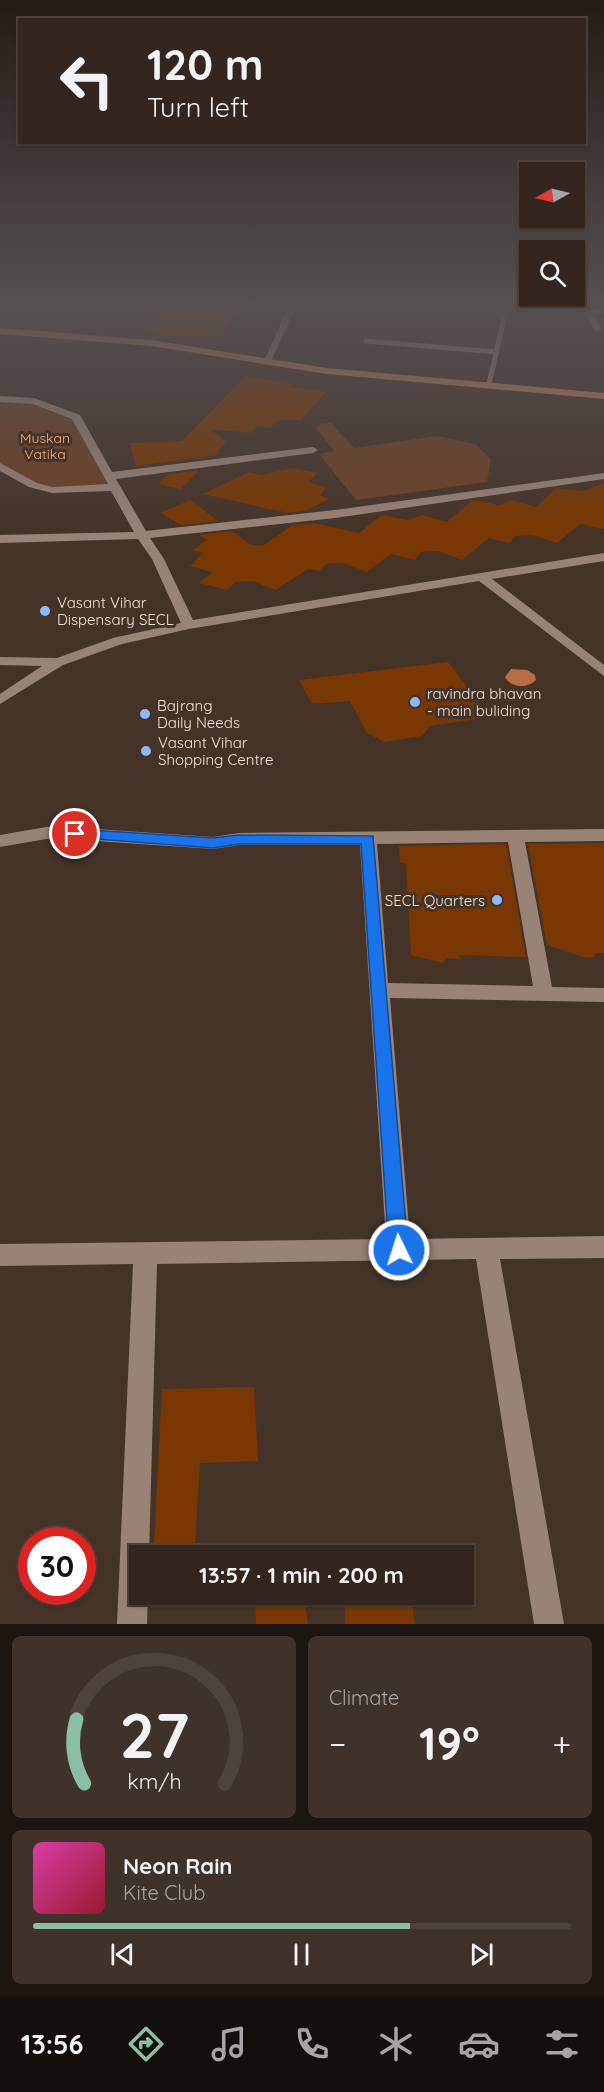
<!DOCTYPE html>
<html lang="en">
<head>
<meta charset="utf-8">
<style>
	body { margin:0; font-family:Quicksand,sans-serif; background:#3f322b; color:#f1f3f6; height:100vh; display:flex; flex-direction:column; font-size:22px; white-space:nowrap }
	* { box-sizing:border-box; margin:0 }
	p { font-size:20px; color:#a9a5a4 }
	.icon { flex:none; width:33px; height:33px; fill:none; stroke:currentColor; stroke-width:2; stroke-linecap:round; stroke-linejoin:round }
	.map { position:relative; height:1624px; overflow:hidden }
	.details { display:flex; flex-direction:column; gap:12px; padding:12px; background:#1d1510; flex:1 }
	.details>* { flex:none }
	.top-card { position:absolute; left:18px; top:18px; width:568px; height:126px; border-radius:0px; box-shadow:0 2px 4px #0004,0 0 0 2px #4e433c; background:#34261e; color:#f1f3f6; overflow:hidden }
	.needle { width:39px; rotate:262deg }
	.tools { position:absolute; left:519px; top:162px; display:grid; gap:12px }
	.tools a { display:grid; place-items:center; width:66px; height:66px; border-radius:0px; background:#34261e; box-shadow:0 2px 4px #0004,0 0 0 2px #4e433c; font-size:30px }
	.speed { position:absolute; left:18px; top:1527px; display:flex; gap:12px; font-size:30px; font-weight:700; text-align:center }
	.speed>* { display:grid; place-content:center; width:78px; height:78px; border-radius:50%; background:#34261e; box-shadow:0 2px 4px #0004,0 0 0 2px #4e433c; line-height:1 }
	.speed .limit { border:9px solid #d22; background:#fff; color:#111 }
	.pin { position:absolute; display:grid; place-items:center; width:51px; height:51px; color:#fff; margin:-26px; border:3px solid #fff; border-radius:50%; box-shadow:0 2px 6px #0007 }
	.me { position:absolute; width:66px; margin:-33px; rotate:356deg; stroke-linejoin:round; filter:drop-shadow(0 0 4px #0008) }
	.turn { display:flex; align-items:center; gap:21px; height:126px; padding:0 30px; font-size:27px }
	.turn .icon { width:78px; height:78px; stroke-width:2.5 }
	.turn b { display:block; font-size:42px; line-height:51px }
	.big { font-size:45px; font-weight:800; line-height:1.1 }
	.details .tile { flex:1; display:flex; flex-direction:column; justify-content:center; gap:9px; min-width:0; padding:0 21px; border-radius:9px; background:#3f322b }
	.details .dial { align-items:center; gap:0 }
	.dial svg { height:156px; overflow:visible; fill:none; stroke:#4e433c; stroke-width:7; stroke-linecap:round; text-anchor:middle }
	.dial text { fill:#f1f3f6; stroke:none }
	.song { display:flex; align-items:center; gap:18px }
	.cover { width:72px; height:72px; border-radius:9px; background:linear-gradient(135deg,hsl(320 70% 55%),hsl(350 70% 35%)) }
	.played { height:6px; border-radius:3px; background:linear-gradient(90deg,#8abfa5 70%,#4e433c 70%) }
	.keys { display:flex; justify-content:space-around; direction:ltr }
	.heat { display:flex; justify-content:space-between; align-items:center; font-size:33px; direction:ltr }
	.details .tiles { flex:1; display:grid; gap:12px; grid-template-columns:1fr 1fr }
	.tile:last-child { grid-column:span 2 }
	.trip { position:absolute; left:129px; top:1545px; width:345px; height:60px; border-radius:0px; background:#34261e; box-shadow:0 2px 4px #0004,0 0 0 2px #4e433c; font-weight:800; line-height:60px; text-align:center }
	.menu { display:flex; height:96px; justify-content:space-around; align-items:center; background:#150f0c; color:#a9a5a4 }
	.menu .icon { width:42px; height:42px }
	.menu .active { color:#8abfa5 }
	.menu b { font-size:27px; color:#f1f3f6 }
	.map>svg:first-child { display:block }
	.green { fill:#6d4126 }
	.water { fill:#b66f44 }
	.building { fill:#793703 }
	.lines { fill:none; stroke-linecap:round; stroke-linejoin:round }
	.service { stroke:#998377; stroke-width:5 }
	.minor { fill:#998377; fill-rule:evenodd }
	.primary { fill:#c3825b; fill-rule:evenodd }
	.route { fill:#1a73e8; stroke:#114b97; stroke-width:1.5 }
	.poi-dot { fill:#8fb8fd; stroke:#453328; stroke-width:2 }
	.labels { text-anchor:middle; dominant-baseline:central; stroke-width:6; stroke-linejoin:round; paint-order:stroke }
	.far-park-label { font-size:14px; fill:#faac7f; stroke:#453328 }
	.poi-label { font-size:15px; fill:#f0e3dd; stroke:#453328; text-anchor:start }
</style>
</head>
<body>
<div class="map">
<svg width="604" height="1624" viewBox="0 0 604 1624">
	<rect width="100%" height="100%" fill="#453328"/>
	<!-- green -->
	<g class="green">
		<polygon points="0,399 34,401 76,417 116,487 77,490 33,485 0,466"/>
		<polygon points="322,423 331,423 354,448 437,436 475,444 491,459 487,482 356,500 319,454 334,451 316,428"/>
	</g>
	<!-- water -->
	<path class="water" d="M511 669 527 670 535 675 536 680C527 689 511 688 505 677Z"/>
	<!-- building -->
	<g class="building">
		<polygon points="167,305 242,305 218,340 138,333"/>
		<polygon points="246,376 296,384 291,387 326,392 301,420 278,420 270,428 257,426 250,433 211,429 213,434 215,432 226,442 218,451 219,455 136,466 130,443 182,441"/>
		<polygon points="292,468 318,473 308,482 326,488 320,495 329,499 304,511 288,513 203,494 249,472 262,475"/>
		<polygon points="199,470 181,489 158,484 169,474"/>
		<polygon points="604,483 604,529 580,524 557,543 532,535 515,536 510,543 489,538 462,560 438,551 421,552 415,560 391,554 367,572 344,563 326,564 319,571 308,569 276,590 253,581 235,582 227,590 199,583 212,572 190,566 203,553 193,550 207,540 199,535 232,531 249,544 262,546 293,525 314,523 359,533 382,515 408,520 422,515 447,522 473,500 499,505 511,500 536,507 556,488 584,491"/>
		<polygon points="190,500 218,521 181,525 161,513"/>
		<polygon points="448,662 490,717 430,726 422,736 385,742 367,733 350,701 312,704 299,680"/>
		<polygon points="604,843 604,953 596,953 593,958 583,957 547,945 528,844"/>
		<polygon points="506,844 526,957 459,955 459,959 447,958 443,963 411,955 406,864 400,862 399,846"/>
		<polygon points="254,1387 258,1461 200,1463 195,1543 154,1544 162,1389"/>
		<polygon points="255,1594 304,1594 308,1624 256,1624"/>
		<polygon points="345,1594 411,1594 415,1624 345,1624"/>
	</g>
	<g class="lines">
		<!-- service -->
		<g class="service">
			<polyline points="366,341 497,352"/>
			<polyline points="489,384 507,305"/>
		</g>
		<!-- minor -->
		<g class="minor">
			<polygon points="289,305 297,305 271,361 263,363"/>
			<polygon points="604,307 604,313 595,314 602,330 595,332 586,313"/>
			<polygon points="0,396 34,398 80,415 112,472 313,447 318,450 313,453 116,479 146,531 335,510 604,473 604,479 335,518 150,538 164,559 193,620 604,553 604,561 492,579 604,665 604,676 479,581 189,629 122,644 63,665 0,704 0,694 42,666 0,665 0,657 57,658 113,638 181,623 152,559 138,539 0,543 0,535 134,532 111,491 52,493 29,487 0,471 0,463 37,483 52,487 108,484 72,419 33,404 0,402"/>
			<path d="M52 826 213 837 239 833 604 829V841L525 842 552 987 604 988V1002L390 998 410 1239 604 1236V1258L500 1259 564 1624H534L476 1259 157 1264 149 1556H140V1594H148L147 1624H117L133 1264 0 1266V1244L386 1239 360 845H239L213 849 52 838 0 847V835ZM508 842 533 986 388 983 377 844Z"/>
		</g>
		<!-- primary -->
		<polygon class="primary" points="0,328 151,340 327,368 604,393 604,399 327,374 151,346 0,334"/>
	</g>
	<!-- sky -->
	<linearGradient id="sky" x2="0" y2="1"><stop stop-color="#261c16"/><stop offset="0.57" stop-color="#565053"/><stop offset="1" stop-color="#565053" stop-opacity="0"/></linearGradient>
	<rect width="604" height="533" fill="url(#sky)"/>
	<!-- route -->
	<polygon class="route" points="75,829 213,838 239,835 373,836 408,1250 405,1256 399,1259 392,1256 389,1250 361,844 239,844 213,848 70,837 68,834"/>
	<!-- markers -->
	<g class="poi-dot">
		<circle cx="45" cy="611" r="6"/>
		<circle cx="415" cy="702" r="6"/>
		<circle cx="145" cy="714" r="6"/>
		<circle cx="146" cy="751" r="6"/>
		<circle cx="497" cy="900" r="6"/>
	</g>
	<g class="labels">
		<!-- far-park labels -->
		<g class="far-park-label">
			<text x="45" y="438">Muskan<tspan x="45" dy="16">Vatika</tspan></text>
		</g>
		<!-- poi labels -->
		<g class="poi-label">
			<text x="57" y="602">Vasant Vihar<tspan x="57" dy="17">Dispensary SECL</tspan></text>
			<text x="427" y="693">ravindra bhavan<tspan x="427" dy="17">- main buliding</tspan></text>
			<text x="157" y="705">Bajrang<tspan x="157" dy="17">Daily Needs</tspan></text>
			<text x="158" y="742">Vasant Vihar<tspan x="158" dy="17">Shopping Centre</tspan></text>
			<text x="485" y="900" text-anchor="end">SECL Quarters</text>
		</g>
	</g>
</svg>
<div class="tools">
<a><svg class="needle" viewBox="-14 -14 28 28"><path d="M0-13l5 13h-10z" fill="#e53935"/><path d="M0 13l5-13h-10z" fill="#a9a5a4"/></svg></a>
<a><svg class="icon" aria-label="search" viewBox="0 0 24 24"><circle cx="10" cy="10" r="6"/><path d="M15 15l6 6"/></svg></a>
</div>
<div class="speed"><div class="limit">30</div></div>
<div class="pin" style="left:75px;top:834px;background:#d93025"><svg class="icon" aria-label="arrive" viewBox="0 0 24 24"><path d="M6 21V4h12l-3 4 3 4H6"/></svg></div>
<svg class="me" style="left:399px;top:1250px" viewBox="-20 -20 40 40"><circle r="17" fill="#1a73e8" stroke="#fff" stroke-width="3"/><path d="M0-11L8 9 0 5-8 9z" fill="#fff"/></svg>
<div class="trip">13:57 · 1 min · 200 m</div>
<div class="top-card">
<div class="turn"><svg class="icon" aria-label="left" viewBox="0 0 24 24"><path d="M17 20v-9H6M10 6l-5 5 5 5"/></svg><div><b>120 m</b>Turn left</div></div>
</div>
</div>
<section class="details">
<div class="tiles">
<div class="tile dial"><svg viewBox="0 0 100 80">
<path d="M14 69A42 42 0 1 1 86 69"/>
<path d="M14 69A42 42 0 0 1 10 36" stroke="#8abfa5"/>
<text x="50" y="56" font-size="32" font-weight="700">27</text>
<text x="50" y="72" font-size="11">km/h</text>
</svg></div>
<div class="tile"><p>Climate</p>
<div class="heat"><a>−</a><b class="big">19°</b><a>+</a></div>
</div>
<div class="tile">
<div class="song"><i class="cover"></i><div><b>Neon Rain</b><p>Kite Club</p></div></div>
<div class="played"></div>
<div class="keys"><svg class="icon" aria-label="previous" viewBox="0 0 24 24"><path d="M18 5L8 12l10 7zM5 5v14"/></svg><svg class="icon" aria-label="pause" viewBox="0 0 24 24"><path d="M8 5v14M16 5v14"/></svg><svg class="icon" aria-label="next" viewBox="0 0 24 24"><path d="M6 5l10 7-10 7zM19 5v14"/></svg></div>
</div>
</div>
</section>
<nav class="menu">
<b>13:56</b>
<svg class="icon active" aria-label="directions" viewBox="0 0 24 24"><path d="M12 3l9 9-9 9-9-9zM9 14v-3h6M13 9l2 2-2 2"/></svg>
<svg class="icon" aria-label="music" viewBox="0 0 24 24"><path d="M9 18V5l10-2v13"/><circle cx="6" cy="18" r="3"/><circle cx="16" cy="16" r="3"/></svg>
<svg class="icon" aria-label="phone" viewBox="0 0 24 24"><path d="M5 4h4l2 5-3 2q2 4 5 5l2-3 5 2v4C11 20 4 13 5 4z"/></svg>
<svg class="icon" aria-label="climate" viewBox="0 0 24 24"><path d="M12 3v18M4 7l16 10M4 17L20 7"/></svg>
<svg class="icon" aria-label="car" viewBox="0 0 24 24"><path d="M5 17H2v-5l4-1 3-4h7l3 4 3 1v5h-3M9 17h6M6 11h13"/><circle cx="7" cy="17" r="2"/><circle cx="17" cy="17" r="2"/></svg>
<svg class="icon" aria-label="filters" viewBox="0 0 24 24"><path d="M4 7h16M4 17h16"/><circle cx="9" cy="7" r="2"/><circle cx="15" cy="17" r="2"/></svg>
</nav>
</body>
</html>
